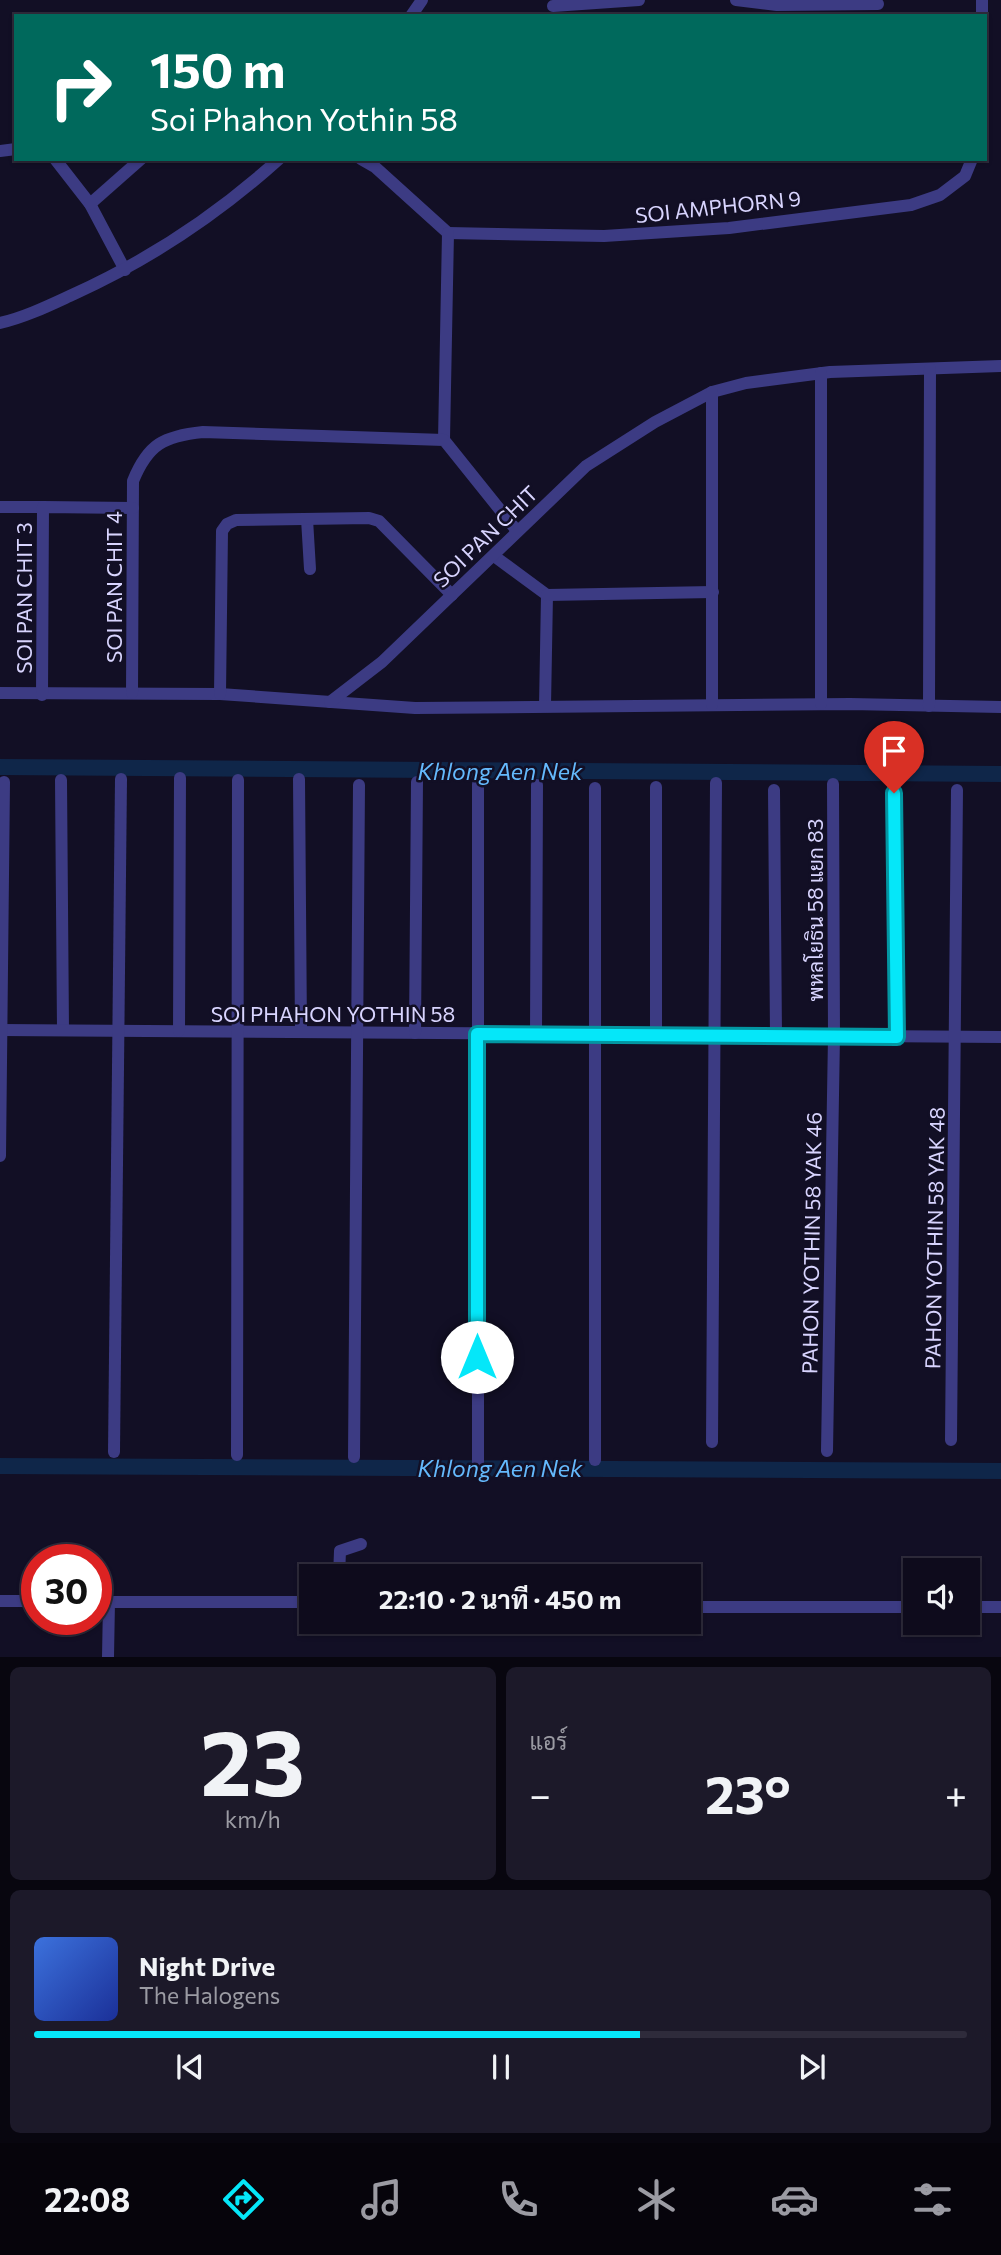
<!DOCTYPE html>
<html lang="th">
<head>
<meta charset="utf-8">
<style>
	body { margin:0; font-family:Commissioner,Sarabun,sans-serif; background:#1c1929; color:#f1f3f6; height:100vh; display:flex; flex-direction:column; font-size:26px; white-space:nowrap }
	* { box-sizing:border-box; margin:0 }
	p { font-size:23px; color:#9b9ba3 }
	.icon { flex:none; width:38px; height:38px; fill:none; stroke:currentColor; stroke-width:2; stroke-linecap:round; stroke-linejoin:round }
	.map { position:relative; height:1657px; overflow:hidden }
	.sheet { display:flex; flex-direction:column; gap:10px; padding:10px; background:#08060f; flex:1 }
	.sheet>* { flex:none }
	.guide { position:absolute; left:14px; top:14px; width:973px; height:147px; border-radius:0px; box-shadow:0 2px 5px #0004,0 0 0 2px #2e2b3b; background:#00695c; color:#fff; overflow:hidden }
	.buttons { position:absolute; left:903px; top:1558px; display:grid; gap:14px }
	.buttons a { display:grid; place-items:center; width:77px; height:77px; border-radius:0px; background:#0e0b1c; box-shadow:0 2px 5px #0004,0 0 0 2px #2e2b3b; font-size:35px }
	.speed { position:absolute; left:21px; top:1544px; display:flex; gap:14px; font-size:35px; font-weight:700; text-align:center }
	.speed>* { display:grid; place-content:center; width:91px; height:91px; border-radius:50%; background:#0e0b1c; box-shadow:0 2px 5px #0004,0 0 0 2px #2e2b3b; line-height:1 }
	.speed .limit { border:10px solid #d22; background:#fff; color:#111 }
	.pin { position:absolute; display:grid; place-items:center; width:60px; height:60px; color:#fff; margin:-72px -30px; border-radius:50% 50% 50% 0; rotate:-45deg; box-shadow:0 0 7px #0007 }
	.pin .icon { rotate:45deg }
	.me { position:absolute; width:77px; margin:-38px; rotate:0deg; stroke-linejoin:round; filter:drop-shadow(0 0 5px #0008) }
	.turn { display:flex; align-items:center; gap:24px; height:147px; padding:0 21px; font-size:32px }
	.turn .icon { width:91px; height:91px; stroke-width:2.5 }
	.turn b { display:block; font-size:49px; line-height:60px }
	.big { font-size:52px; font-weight:700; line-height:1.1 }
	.sheet .widget { flex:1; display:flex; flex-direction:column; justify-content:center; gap:10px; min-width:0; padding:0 24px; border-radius:10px; background:#1c1929 }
	.sheet .dial { align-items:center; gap:0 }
	.dial b { font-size:91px; line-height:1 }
	.song { display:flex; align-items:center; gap:21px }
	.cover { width:84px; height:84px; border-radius:10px; background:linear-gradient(135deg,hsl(220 70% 55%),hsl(230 70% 35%)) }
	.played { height:7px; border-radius:4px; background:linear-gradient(90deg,#05e7f9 65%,#2e2b3b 65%) }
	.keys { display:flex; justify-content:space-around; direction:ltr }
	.heat { display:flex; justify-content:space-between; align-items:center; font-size:38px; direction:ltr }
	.sheet .tiles { flex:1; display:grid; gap:10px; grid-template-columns:1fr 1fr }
	.widget:last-child { grid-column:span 2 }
	.trip { position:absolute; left:299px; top:1564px; width:402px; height:70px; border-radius:0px; background:#0e0b1c; box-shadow:0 2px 5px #0004,0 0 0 2px #2e2b3b; font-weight:700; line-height:70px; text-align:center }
	.tab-bar { display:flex; height:112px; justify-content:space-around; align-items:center; background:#06040b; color:#9b9ba3 }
	.tab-bar .icon { width:49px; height:49px }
	.tab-bar .current { color:#05e7f9 }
	.tab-bar b { font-size:32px; color:#f1f3f6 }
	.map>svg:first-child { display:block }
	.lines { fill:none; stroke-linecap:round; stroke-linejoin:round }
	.canal { stroke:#0f2649; stroke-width:16 }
	.minor { stroke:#3c3b83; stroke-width:12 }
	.route-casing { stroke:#0396a2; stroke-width:18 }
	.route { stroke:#05e7f9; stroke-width:12 }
	.labels { text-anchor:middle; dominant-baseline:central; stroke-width:5; stroke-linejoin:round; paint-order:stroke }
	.street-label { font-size:21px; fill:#d8d4fe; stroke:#120f25 }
	.water-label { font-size:23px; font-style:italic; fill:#64b9fc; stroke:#120f25 }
</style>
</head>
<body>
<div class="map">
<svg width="1001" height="1657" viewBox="0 0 1001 1657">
	<rect width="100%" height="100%" fill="#120f25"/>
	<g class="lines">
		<!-- canal -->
		<g class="canal">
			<polyline points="0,767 1001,774"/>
			<polyline points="0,1466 1001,1471"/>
		</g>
		<!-- minor -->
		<g class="minor">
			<polyline points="736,0 777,5 878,4"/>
			<polyline points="982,0 982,16"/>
			<polyline points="553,6 639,0"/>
			<polyline points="411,16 422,0"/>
			<polyline points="0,151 16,149"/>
			<polyline points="55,159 90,204 125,270"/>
			<polyline points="361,159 375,167 448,233"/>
			<polyline points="90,204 141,159"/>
			<polyline points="448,233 604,236 729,228 911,205 940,195 965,176 972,159"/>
			<path d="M0 323C26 317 50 305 74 294 151 259 217 215 279 159"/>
			<polyline points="444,440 448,233"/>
			<polyline points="0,507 43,507"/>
			<polyline points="307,519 310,569"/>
			<polyline points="494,556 547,595 545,706"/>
			<polyline points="547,595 713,592"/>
			<polyline points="0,693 220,694 415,708 850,704 1001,707"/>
			<path d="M132 693 133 481C148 444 164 436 203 432L444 440 517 531"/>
			<polyline points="220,694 222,531 227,524 236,520 369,518 379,521 452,595"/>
			<polyline points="42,695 43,507 133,508"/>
			<polyline points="330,702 382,662 586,466 655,422 712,392 746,383 830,372 1001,366"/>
			<polyline points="821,704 821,373"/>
			<polyline points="712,705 712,392"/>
			<polyline points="929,706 930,369"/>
			<polyline points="299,779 301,1032"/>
			<polyline points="61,780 63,1030"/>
			<polyline points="595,788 595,1460"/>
			<polyline points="774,790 776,1036"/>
			<polyline points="894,793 897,1037"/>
			<polyline points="0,1030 1001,1037"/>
			<polyline points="179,1031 180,778"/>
			<polyline points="415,1033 417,782"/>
			<polyline points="536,1034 537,785"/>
			<polyline points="656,1035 656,787"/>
			<polyline points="0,1156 4,782"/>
			<polyline points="951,1440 957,790"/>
			<polyline points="712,1442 716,783"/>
			<polyline points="827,1451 834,1036 833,784"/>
			<polyline points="114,1452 121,779"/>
			<polyline points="237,1455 238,780"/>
			<polyline points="354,1457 359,785"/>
			<polyline points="478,1465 478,784"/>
			<polyline points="339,1577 340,1551 361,1544"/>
			<polyline points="0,1601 37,1601"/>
			<polyline points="96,1602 312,1602"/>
			<polyline points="690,1607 915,1607"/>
			<polyline points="968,1607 1001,1607"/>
			<polyline points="108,1657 109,1602"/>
		</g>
	</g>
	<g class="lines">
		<defs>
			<polyline id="route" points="477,1357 477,1034 897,1037 894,793"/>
		</defs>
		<!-- route casing -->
		<use href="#route" class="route-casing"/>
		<!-- route -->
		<use href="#route" class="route"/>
	</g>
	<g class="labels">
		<!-- street labels -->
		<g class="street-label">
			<text transform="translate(718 206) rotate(-6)">SOI AMPHORN 9</text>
			<text transform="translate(485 536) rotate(-44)">SOI PAN CHIT</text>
			<text transform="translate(113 587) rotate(-90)">SOI PAN CHIT 4</text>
			<text transform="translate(23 598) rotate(-90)">SOI PAN CHIT 3</text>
			<text transform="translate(814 910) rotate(-90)">พหลโยธิน 58 แยก 83</text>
			<text x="333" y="1013">SOI PHAHON YOTHIN 58</text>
			<text transform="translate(934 1238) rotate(-89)">PAHON YOTHIN 58 YAK 48</text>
			<text transform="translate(811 1243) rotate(-89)">PAHON YOTHIN 58 YAK 46</text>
		</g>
		<!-- water labels -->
		<g class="water-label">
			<text x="500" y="771">Khlong Aen Nek</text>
			<text x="500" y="1468">Khlong Aen Nek</text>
		</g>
	</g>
</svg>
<div class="buttons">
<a><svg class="icon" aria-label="sound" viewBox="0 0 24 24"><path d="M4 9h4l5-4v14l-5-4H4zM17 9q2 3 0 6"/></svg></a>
</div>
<div class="speed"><div class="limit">30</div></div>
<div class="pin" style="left:894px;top:793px;background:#d93025"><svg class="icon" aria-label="arrive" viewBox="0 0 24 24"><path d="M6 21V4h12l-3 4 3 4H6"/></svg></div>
<svg class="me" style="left:477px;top:1357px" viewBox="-20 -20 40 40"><circle r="19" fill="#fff"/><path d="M0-13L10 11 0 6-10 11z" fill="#05e7f9"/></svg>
<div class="trip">22:10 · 2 นาที · 450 m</div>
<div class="guide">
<div class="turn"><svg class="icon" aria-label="right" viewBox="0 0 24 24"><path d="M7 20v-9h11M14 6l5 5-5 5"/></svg><div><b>150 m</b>Soi Phahon Yothin 58</div></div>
</div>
</div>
<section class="sheet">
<div class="tiles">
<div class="widget dial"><b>23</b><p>km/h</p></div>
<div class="widget"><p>แอร์</p>
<div class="heat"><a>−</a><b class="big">23°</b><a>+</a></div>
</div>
<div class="widget">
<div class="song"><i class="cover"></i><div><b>Night Drive</b><p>The Halogens</p></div></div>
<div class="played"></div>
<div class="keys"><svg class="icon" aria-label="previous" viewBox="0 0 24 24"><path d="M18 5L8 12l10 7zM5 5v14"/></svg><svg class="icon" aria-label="pause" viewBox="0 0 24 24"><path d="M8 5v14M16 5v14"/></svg><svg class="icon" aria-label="next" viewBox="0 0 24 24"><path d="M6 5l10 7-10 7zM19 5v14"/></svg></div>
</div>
</div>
</section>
<nav class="tab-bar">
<b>22:08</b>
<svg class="icon current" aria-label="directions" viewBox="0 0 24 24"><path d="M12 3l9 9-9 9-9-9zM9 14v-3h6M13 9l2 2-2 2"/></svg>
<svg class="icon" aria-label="music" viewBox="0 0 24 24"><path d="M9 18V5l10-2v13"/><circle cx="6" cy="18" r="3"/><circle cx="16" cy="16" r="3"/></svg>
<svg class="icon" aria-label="phone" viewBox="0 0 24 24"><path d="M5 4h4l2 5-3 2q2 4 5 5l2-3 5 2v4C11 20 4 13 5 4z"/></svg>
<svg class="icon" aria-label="climate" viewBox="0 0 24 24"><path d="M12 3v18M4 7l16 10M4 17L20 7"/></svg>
<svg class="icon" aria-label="car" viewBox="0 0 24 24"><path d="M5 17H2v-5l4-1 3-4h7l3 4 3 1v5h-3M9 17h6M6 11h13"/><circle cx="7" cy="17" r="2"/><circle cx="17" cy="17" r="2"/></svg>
<svg class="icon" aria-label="filters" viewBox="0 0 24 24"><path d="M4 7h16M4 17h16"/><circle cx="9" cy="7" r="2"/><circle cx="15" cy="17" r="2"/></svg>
</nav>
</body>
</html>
